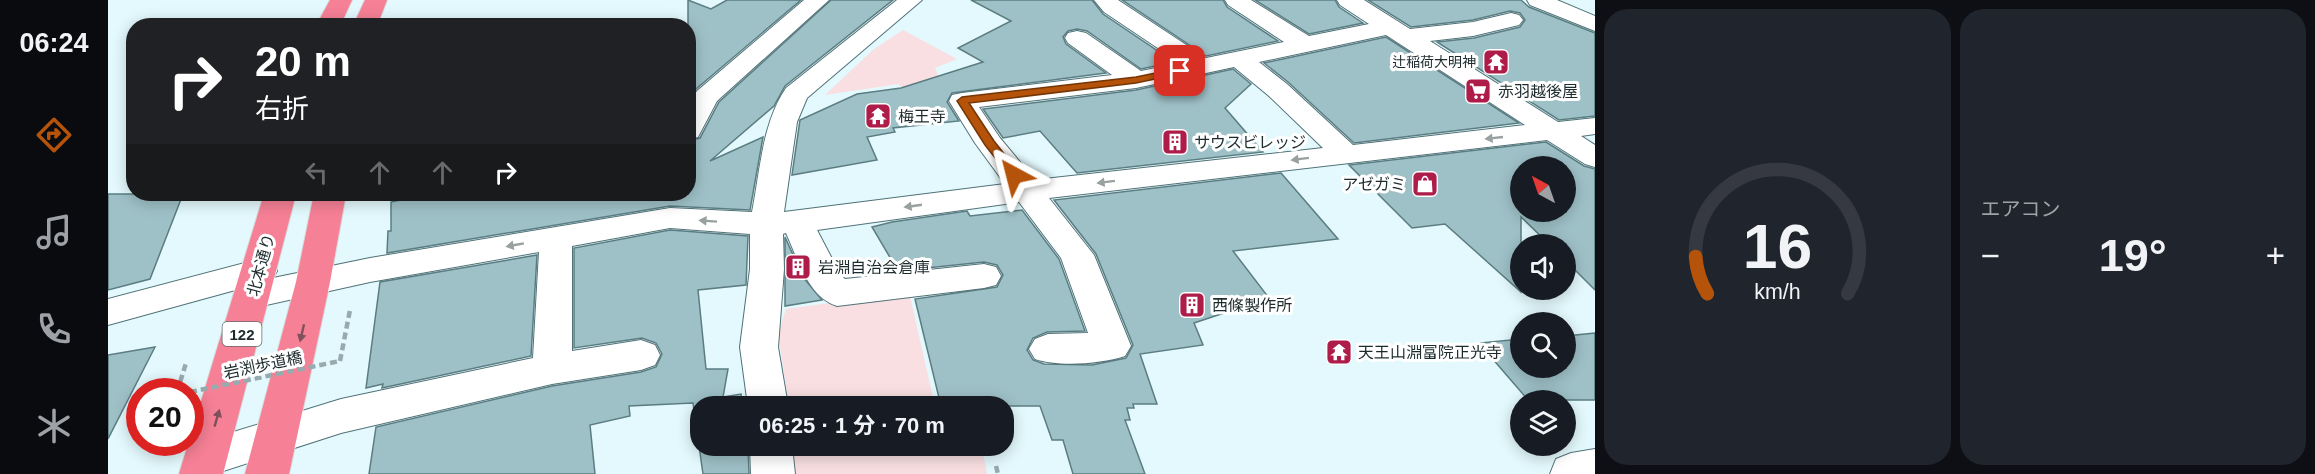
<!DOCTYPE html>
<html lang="ja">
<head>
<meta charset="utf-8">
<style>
	body { margin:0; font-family:Helvetica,"Noto Sans JP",sans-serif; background:#20242c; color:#f1f3f6; height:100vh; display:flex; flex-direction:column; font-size:22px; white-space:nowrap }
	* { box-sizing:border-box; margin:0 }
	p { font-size:20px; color:#9ea1a6 }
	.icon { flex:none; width:33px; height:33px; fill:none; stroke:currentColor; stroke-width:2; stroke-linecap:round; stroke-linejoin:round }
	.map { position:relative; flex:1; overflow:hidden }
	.side { display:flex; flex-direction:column; gap:9px; padding:9px; background:#0d0f14; width:720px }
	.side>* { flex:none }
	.guide { position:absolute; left:18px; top:18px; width:570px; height:183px; border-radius:24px; box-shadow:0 3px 15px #0003; background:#202124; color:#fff; overflow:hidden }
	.needle { width:39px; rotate:320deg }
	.controls { position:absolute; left:1402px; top:156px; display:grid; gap:12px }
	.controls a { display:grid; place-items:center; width:66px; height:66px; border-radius:50%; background:#171b24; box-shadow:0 3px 15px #0003; font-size:30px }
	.speed { position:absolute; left:18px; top:378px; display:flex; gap:12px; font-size:30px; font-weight:700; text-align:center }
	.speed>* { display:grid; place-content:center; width:78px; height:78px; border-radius:50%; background:#171b24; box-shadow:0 3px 15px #0003; line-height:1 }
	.speed .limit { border:9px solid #d22; background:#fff; color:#111 }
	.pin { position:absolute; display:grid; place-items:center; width:51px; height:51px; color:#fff; margin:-26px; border-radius:12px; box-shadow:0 3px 9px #0006 }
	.me { position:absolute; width:66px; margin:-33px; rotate:322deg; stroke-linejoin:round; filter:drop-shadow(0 0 4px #0008) }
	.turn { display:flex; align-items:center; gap:21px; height:126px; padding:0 30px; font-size:27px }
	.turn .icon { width:78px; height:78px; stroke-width:2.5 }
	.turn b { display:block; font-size:42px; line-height:51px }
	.lanes { display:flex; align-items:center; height:57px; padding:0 30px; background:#0003; justify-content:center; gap:30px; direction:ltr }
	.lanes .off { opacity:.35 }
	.big { font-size:45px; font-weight:700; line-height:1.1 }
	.side .card { flex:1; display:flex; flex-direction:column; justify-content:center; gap:9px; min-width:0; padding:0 21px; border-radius:24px; background:#20242c }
	.side .dial { align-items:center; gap:0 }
	.dial svg { height:156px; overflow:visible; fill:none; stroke:#363941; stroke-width:7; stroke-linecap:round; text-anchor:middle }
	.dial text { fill:#f1f3f6; stroke:none }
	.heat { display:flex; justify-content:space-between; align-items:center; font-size:33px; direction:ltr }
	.side .tiles { flex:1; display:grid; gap:9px; grid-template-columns:repeat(2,1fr) }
	.trip { position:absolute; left:582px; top:396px; width:324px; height:60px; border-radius:24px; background:#171b24; box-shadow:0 3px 15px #0003; font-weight:700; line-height:60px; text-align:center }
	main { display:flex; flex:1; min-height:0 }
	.tabs { display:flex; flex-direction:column; width:108px; justify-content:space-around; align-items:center; background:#090b0e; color:#9ea1a6 }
	.tabs .icon { width:42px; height:42px }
	.tabs .active { color:#b45309 }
	.tabs b { font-size:27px; color:#f1f3f6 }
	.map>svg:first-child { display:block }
	.green { fill:#f9dfe2 }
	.building { fill:#9ec1c7; stroke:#5b7d82; stroke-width:1.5; fill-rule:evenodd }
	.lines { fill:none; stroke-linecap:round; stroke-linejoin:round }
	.minor-casing { stroke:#507277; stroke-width:2 }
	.highway-casing { stroke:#d6d9d9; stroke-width:2 }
	.path { stroke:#97aaae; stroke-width:4.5; stroke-dasharray:7 4; stroke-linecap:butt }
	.minor { fill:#fff; fill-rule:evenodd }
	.highway { fill:#f68096; fill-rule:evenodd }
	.path-bridge { stroke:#97aaae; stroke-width:4.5; stroke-dasharray:7 4; stroke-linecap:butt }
	.oneway { fill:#99a0a0 }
	.oneway2 { fill:#7f515c }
	.route { fill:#b45309; stroke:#753606; stroke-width:1.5 }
	.labels { text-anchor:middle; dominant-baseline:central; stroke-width:6; stroke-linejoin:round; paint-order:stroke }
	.far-poi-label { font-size:14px; fill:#1d2b2d; stroke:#fff; text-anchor:end }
	.shield { fill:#fff; stroke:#616b6c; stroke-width:1.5 }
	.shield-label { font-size:15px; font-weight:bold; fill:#1d2b2d }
	.poi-label { font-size:16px; fill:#1d2b2d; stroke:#fff; text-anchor:start }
	.street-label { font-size:16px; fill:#1d2b2d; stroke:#fff }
</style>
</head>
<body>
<main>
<nav class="tabs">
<b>06:24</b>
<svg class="icon active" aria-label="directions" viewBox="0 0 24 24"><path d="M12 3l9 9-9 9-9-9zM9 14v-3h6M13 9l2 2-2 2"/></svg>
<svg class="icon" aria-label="music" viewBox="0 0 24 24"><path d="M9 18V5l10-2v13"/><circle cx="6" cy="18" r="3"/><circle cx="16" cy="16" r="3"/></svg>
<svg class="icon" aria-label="phone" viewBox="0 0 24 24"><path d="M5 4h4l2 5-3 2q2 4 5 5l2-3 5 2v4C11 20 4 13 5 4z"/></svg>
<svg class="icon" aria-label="climate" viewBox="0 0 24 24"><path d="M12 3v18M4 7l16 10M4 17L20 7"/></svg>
</nav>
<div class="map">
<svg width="1487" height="474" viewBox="0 0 1487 474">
	<rect width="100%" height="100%" fill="#e3f9fd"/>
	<!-- green -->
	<g class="green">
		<polygon points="795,30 849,59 827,68 844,106 806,114 791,84 717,95 766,49"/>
		<polygon points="801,292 827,406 681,406 670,333 678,309"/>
		<polygon points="686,446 874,447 879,474 686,474"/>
	</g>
	<!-- building -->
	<g class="building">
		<polygon points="580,0 603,9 619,0 693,0 588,89 580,99"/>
		<polygon points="723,0 785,0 677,86 666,106 602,161 655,137 642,210 562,206 279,253 280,231 283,231 283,202 321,194 580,194 580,141 592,138 611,102"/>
		<polygon points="863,0 984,0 995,14 1066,62 1033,69 979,31 969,29 960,31 955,37 958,44 998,73 844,93 839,102 851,121 785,128 787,132 759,137 769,160 684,175 692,120 749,94 793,88 875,62 850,48 903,21"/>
		<polygon points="1014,0 1115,0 1119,7 1170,41 1098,56"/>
		<polygon points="1147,0 1227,0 1231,7 1255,23 1201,34"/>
		<polygon points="1260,0 1413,0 1421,7 1487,33 1487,116 1451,120 1329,42 1366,38 1412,27 1417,20 1412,13 1402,11 1365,20 1303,27"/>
		<polygon points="1278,37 1411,123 1246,143 1180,82 1156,63"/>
		<polygon points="1125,69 1143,84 1117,108 1155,152 969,173 932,131 895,138 875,109 1028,90"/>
		<path d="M1438 142 1476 166 1487 169V290L1458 261V244H1441L1413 217V292L1337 224 1304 228 1241 165ZM1413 166H1458V212H1413Z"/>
		<polygon points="1173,173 1230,239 1125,251 1161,298 1086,323 1095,345 1032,354 1049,404 1025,404 1026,408 1019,408 1022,420 1017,420 1037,474 965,474 955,440 944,440 932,406 833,406 807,299 889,287 895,275 889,265 876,262 790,271 764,227 784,222 859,211 862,216 914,210 951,259 977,331 939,332 925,338 919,350 925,360 936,364 984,365 1018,358 1025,345 988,254 946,200"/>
		<polygon points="0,194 75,194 42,279 0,290"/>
		<polygon points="562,230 640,236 638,285 590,290 598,369 620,369 615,397 633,394 635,406 592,406 592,446 640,446 641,474 595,474 585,403 521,406 522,416 482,425 487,474 261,474 268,427 444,386 533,372 548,367 554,354 548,343 534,338 466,348 466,248"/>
		<polygon points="677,237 695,277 714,300 677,306"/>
		<polygon points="429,255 423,356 274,388 275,384 258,388 272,282"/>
		<polygon points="1487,333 1487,400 1420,400 1371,343 1413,339 1413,368 1458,368 1458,336"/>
		<polygon points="47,347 0,439 0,355"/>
	</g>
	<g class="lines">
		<defs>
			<g id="minor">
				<polygon points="696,0 721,0 609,101 590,137 580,139 580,104 589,91"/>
				<path d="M789 0H814L699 98 689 122 676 212 897 184 867 143 841 101 844 95 854 93 1004 75 960 43 957 38 960 33 969 31 978 33 1033 71 1072 63 996 12 986 0H1010L1098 58 1176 42 1120 5 1117 0H1143L1201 36 1261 24 1232 5 1229 0H1256L1302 29 1365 22 1403 13 1411 15 1415 20 1411 25 1365 36 1322 41 1450 122 1487 118V134L1473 136 1487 145V167L1477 164 1439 140 941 198 986 255 1023 346 1017 356C993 364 950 367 927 359L921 349 927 339 940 334 980 333 953 258 911 202 709 230 732 274 737 279 876 264 888 267 893 276 888 285 876 288 729 306C700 297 690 259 678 233L675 234 676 269 670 347 680 406H640L632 347 642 269V234L562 228 464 246V351L533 340 547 345 552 355 547 365 533 370 444 384 233 433 106 474H91L83 471 77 458 83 445 233 399 425 358 431 252 262 282 145 308 132 304 127 295 131 289 0 325V299L152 259 164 262 169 271 165 278 262 258 562 208 644 212C652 172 654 123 678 88ZM1278 35 1417 125 1245 145 1179 84 1151 62ZM1126 67 1161 96 1215 148 927 180 892 138 871 107 1028 88Z"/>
				<polygon points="1419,0 1449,0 1487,16 1487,31 1422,5"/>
				<polygon points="642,446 684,446 687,474 643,474"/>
				<polygon points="1487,449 1487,474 1442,474 1448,459 1463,453"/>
			</g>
			<g id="highway">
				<polygon points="222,0 244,0 232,26 208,26"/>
				<polygon points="257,0 279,0 269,26 245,26"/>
				<polygon points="156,194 188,194 115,474 71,474"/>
				<polygon points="206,194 238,194 222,282 181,474 137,474 188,282"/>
			</g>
		</defs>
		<!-- minor casing -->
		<use href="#minor" class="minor-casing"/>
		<!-- highway casing -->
		<use href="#highway" class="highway-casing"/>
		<!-- path -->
		<g class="path">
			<polyline points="232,361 242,310"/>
			<polyline points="69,392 78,363"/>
			<polyline points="888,466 890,474"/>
		</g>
		<!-- minor -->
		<use href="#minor" class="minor"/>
		<!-- highway -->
		<use href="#highway" class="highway"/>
		<!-- path-bridge -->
		<polyline class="path-bridge" points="82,392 232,361"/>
	</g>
	<!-- one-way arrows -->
	<defs><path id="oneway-solid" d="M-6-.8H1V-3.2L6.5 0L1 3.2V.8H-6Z" transform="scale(1.5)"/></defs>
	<g class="oneway">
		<use href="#oneway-solid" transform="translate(1386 138) rotate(174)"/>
		<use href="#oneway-solid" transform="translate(1192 159) rotate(173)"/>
		<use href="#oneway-solid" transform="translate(998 182) rotate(173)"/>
		<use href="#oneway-solid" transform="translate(805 206) rotate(172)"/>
		<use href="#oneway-solid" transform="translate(600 221) rotate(-176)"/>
		<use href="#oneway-solid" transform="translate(407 245) rotate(170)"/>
	</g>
	<g class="oneway2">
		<use href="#oneway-solid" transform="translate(194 333) rotate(103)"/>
		<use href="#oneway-solid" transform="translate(109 418) rotate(-74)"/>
	</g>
	<!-- route -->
	<polygon class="route" points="1072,68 1076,69 1076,73 1028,83 861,103 886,141 913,175 906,179 902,177 877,145 849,101 854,97 1028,77"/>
	<!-- icons -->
	<defs>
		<symbol id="temple-square" viewBox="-11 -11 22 22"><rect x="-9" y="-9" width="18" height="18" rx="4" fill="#ae1c4a" stroke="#fff"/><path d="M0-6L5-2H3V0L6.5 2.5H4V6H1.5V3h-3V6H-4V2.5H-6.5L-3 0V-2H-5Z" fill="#fff"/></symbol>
		<symbol id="supermarket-square" viewBox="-11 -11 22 22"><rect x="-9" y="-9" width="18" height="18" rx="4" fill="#ae1c4a" stroke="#fff"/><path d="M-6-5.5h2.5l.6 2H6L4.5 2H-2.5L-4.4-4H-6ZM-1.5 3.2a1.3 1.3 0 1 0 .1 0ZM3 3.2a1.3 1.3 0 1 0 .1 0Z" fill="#fff"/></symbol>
		<symbol id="building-square" viewBox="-11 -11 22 22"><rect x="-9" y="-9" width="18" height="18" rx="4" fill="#ae1c4a" stroke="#fff"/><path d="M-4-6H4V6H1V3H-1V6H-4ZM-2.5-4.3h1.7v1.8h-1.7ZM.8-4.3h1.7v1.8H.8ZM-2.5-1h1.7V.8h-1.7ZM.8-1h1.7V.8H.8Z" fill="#fff"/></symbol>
		<symbol id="shop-square" viewBox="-11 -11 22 22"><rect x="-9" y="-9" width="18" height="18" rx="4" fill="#ae1c4a" stroke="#fff"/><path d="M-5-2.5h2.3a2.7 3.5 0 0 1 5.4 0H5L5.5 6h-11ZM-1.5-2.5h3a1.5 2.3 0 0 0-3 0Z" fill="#fff"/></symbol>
	</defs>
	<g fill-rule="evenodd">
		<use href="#temple-square" x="1373" y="47" width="30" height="30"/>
		<use href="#supermarket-square" x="1355" y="76" width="30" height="30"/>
		<use href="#temple-square" x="755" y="101" width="30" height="30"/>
		<use href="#building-square" x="1052" y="127" width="30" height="30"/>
		<use href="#shop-square" x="1302" y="169" width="30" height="30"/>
		<use href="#building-square" x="675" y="252" width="30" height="30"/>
		<use href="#building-square" x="1069" y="290" width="30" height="30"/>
		<use href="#temple-square" x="1216" y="337" width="30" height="30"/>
	</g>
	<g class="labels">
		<!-- far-poi labels -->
		<g class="far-poi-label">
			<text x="1368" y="62">辻稲荷大明神</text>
		</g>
		<!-- shield labels -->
		<rect class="shield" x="114.5" y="322" width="39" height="24" rx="4.5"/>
		<g class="shield-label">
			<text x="134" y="334">122</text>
		</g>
		<!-- poi labels -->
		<g class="poi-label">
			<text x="1390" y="91">赤羽越後屋</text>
			<text x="790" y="116">梅王寺</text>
			<text x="1086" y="142">サウスビレッジ</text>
			<text x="1298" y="184" text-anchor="end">アゼガミ</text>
			<text x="710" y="267">岩淵自治会倉庫</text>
			<text x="1104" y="305">西條製作所</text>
			<text x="1250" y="352">天王山淵富院正光寺</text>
		</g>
		<!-- street labels -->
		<g class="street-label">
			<text transform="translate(153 265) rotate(-75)">北本通り</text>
			<text transform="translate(155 365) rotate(-12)">岩渕歩道橋</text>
		</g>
	</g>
</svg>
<div class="controls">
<a><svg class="needle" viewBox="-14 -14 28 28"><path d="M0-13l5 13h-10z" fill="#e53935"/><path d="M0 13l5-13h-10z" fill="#9ea1a6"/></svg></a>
<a><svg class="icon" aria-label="sound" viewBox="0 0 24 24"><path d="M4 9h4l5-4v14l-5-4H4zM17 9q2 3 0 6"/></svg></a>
<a><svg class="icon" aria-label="search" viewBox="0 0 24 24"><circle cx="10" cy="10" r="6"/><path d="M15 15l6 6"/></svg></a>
<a><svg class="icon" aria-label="layers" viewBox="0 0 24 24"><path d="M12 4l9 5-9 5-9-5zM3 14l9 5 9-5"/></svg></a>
</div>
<div class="speed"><div class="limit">20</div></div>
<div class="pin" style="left:1072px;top:71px;background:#d93025"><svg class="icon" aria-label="arrive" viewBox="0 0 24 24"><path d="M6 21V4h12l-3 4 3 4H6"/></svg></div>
<svg class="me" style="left:906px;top:175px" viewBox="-20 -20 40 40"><path d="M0-17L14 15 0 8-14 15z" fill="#b45309" stroke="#fff" stroke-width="4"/></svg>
<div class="trip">06:25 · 1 分 · 70 m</div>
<div class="guide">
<div class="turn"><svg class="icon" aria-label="right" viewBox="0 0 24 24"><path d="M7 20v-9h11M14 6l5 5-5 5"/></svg><div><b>20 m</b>右折</div></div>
<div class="lanes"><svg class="icon off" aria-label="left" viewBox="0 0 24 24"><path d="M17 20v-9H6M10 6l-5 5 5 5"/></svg><svg class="icon off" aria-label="ahead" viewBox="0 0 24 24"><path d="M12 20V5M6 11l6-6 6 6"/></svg><svg class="icon off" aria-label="ahead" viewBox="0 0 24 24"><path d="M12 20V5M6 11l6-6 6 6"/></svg><svg class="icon" aria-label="right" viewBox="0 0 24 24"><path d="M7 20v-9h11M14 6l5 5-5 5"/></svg></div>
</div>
</div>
<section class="side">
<div class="tiles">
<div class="card dial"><svg viewBox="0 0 100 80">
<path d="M14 69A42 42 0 1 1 86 69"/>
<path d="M14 69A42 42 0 0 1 8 50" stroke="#b45309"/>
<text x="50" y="56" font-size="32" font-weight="700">16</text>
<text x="50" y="72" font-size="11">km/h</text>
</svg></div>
<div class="card"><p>エアコン</p>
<div class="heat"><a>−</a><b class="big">19°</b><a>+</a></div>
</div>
</div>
</section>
</main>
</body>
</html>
